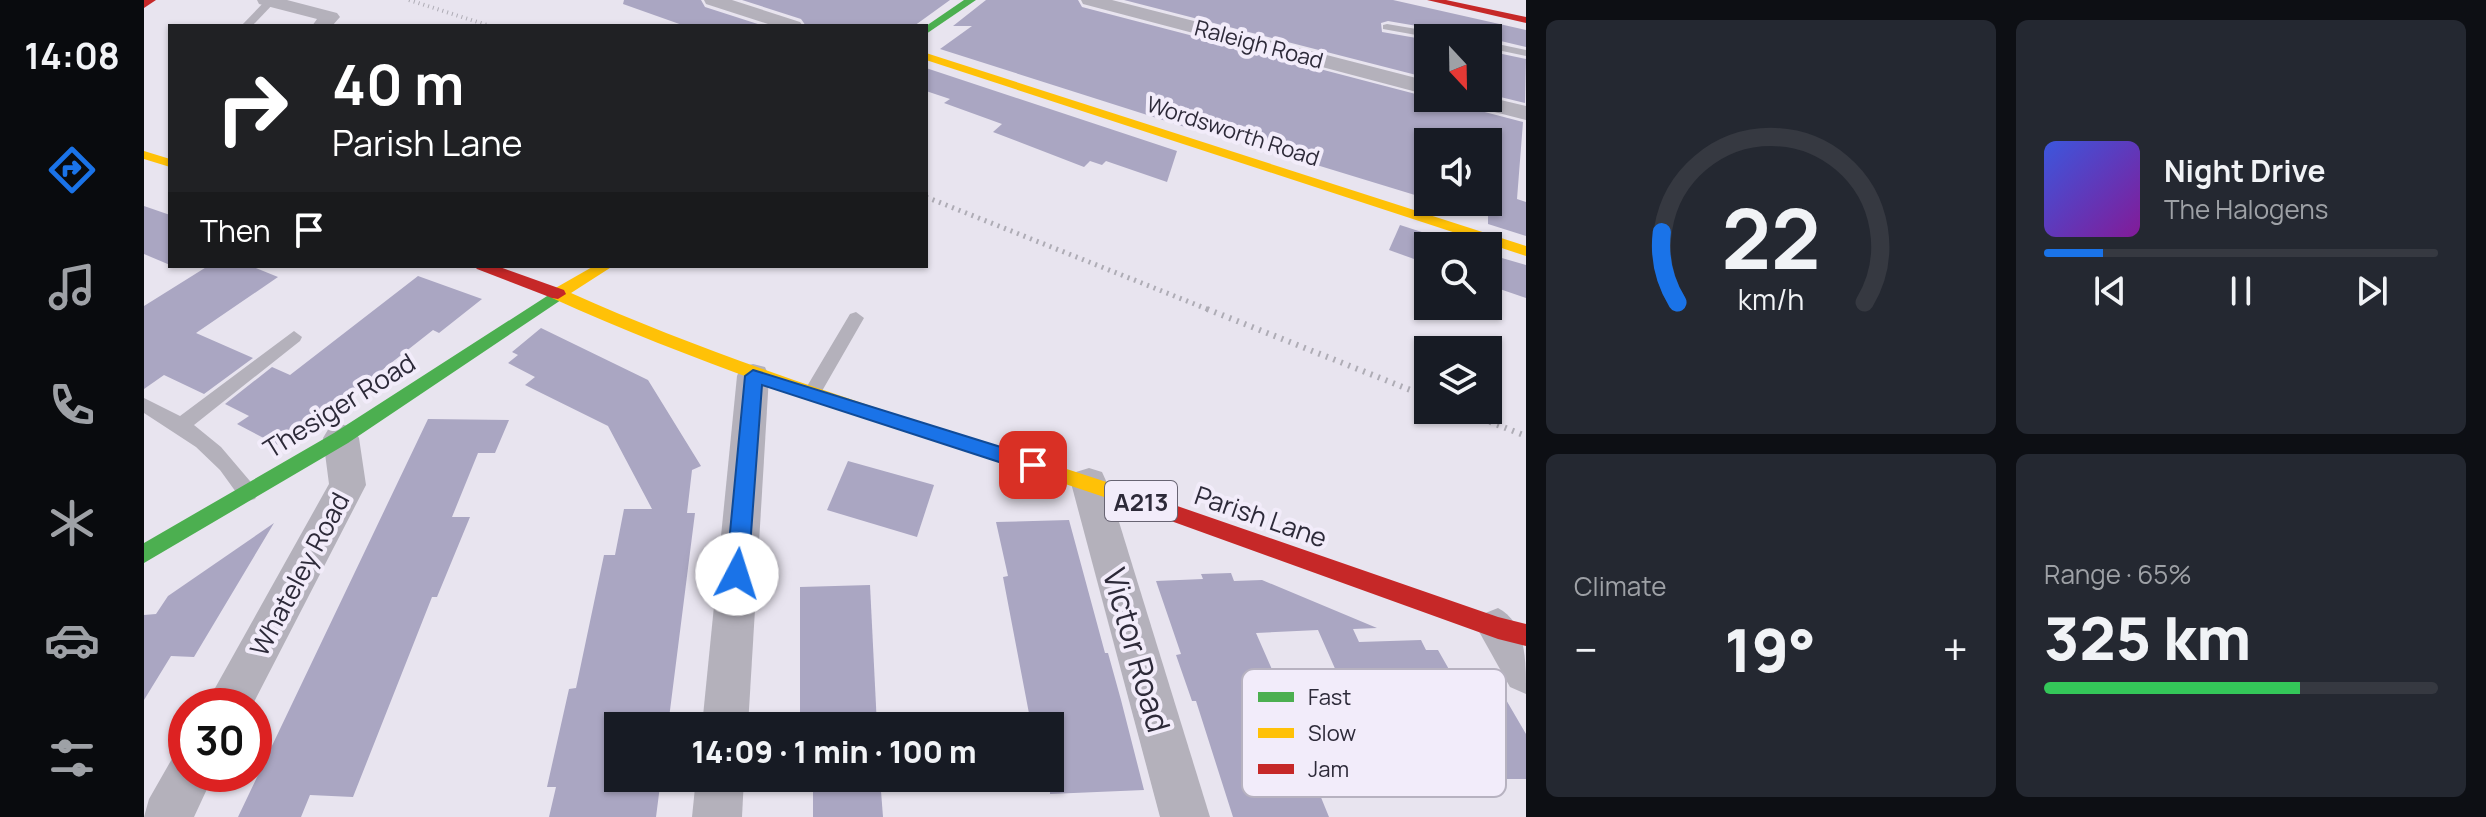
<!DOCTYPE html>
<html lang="en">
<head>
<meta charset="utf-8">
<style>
	body { margin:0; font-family:Manrope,sans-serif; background:#242831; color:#f1f3f6; height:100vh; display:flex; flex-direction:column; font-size:30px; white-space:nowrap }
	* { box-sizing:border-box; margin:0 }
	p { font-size:26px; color:#9ea1a6 }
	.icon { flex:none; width:44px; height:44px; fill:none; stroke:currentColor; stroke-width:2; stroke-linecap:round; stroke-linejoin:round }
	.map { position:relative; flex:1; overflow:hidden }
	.sheet { display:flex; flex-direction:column; gap:20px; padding:20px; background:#0d0f14; width:960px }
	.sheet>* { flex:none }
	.guide { position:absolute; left:24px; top:24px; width:760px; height:244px; border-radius:0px; box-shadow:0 2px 6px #0004; background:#202124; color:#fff; overflow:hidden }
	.needle { width:52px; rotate:158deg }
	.buttons { position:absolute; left:1270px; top:24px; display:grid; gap:16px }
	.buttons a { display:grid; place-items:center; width:88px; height:88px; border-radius:0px; background:#171b24; box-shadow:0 2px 6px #0004; font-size:40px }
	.speed { position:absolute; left:24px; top:688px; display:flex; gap:16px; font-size:40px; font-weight:700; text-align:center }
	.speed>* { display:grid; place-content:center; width:104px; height:104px; border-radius:50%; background:#171b24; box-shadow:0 2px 6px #0004; line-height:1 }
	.speed .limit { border:12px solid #d22; background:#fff; color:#111 }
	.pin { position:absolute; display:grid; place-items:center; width:68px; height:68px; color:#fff; margin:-34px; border-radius:16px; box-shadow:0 4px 12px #0006 }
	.me { position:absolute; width:88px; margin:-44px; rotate:5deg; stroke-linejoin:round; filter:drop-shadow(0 0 6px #0008) }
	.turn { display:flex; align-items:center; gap:28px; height:168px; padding:0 32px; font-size:36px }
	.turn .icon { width:104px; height:104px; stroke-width:2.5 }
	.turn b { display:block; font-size:56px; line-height:68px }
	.then { display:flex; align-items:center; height:76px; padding:0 32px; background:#0003; gap:16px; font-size:30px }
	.big { font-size:60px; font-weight:800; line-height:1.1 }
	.sheet .widget { flex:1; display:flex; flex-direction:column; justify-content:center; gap:12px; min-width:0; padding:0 28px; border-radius:12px; background:#242831 }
	.sheet .dial { align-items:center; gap:0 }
	.dial svg { height:208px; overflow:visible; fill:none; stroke:#363941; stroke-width:7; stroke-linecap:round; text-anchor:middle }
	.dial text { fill:#f1f3f6; stroke:none }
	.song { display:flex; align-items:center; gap:24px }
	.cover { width:96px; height:96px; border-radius:12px; background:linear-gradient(135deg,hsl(230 70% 55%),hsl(290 70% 35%)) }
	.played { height:8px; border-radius:4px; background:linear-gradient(90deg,#1a73e8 15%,#363941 15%) }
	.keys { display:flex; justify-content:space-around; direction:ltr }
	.heat { display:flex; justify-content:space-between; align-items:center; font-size:44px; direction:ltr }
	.charge { height:12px; border-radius:6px; background:linear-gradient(90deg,#34c759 65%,#363941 0) }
	.sheet .tiles { flex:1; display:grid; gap:20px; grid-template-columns:repeat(2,1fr) }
	.trip { position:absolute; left:460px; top:712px; width:460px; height:80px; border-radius:0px; background:#171b24; box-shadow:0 2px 6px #0004; font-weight:800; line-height:80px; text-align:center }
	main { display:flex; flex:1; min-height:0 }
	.tab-bar { display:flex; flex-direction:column; width:144px; justify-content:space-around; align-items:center; background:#090b0e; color:#9ea1a6 }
	.tab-bar .icon { width:56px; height:56px }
	.tab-bar .active { color:#1a73e8 }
	.tab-bar b { font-size:36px; color:#f1f3f6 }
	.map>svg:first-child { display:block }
	.building { fill:#aaa6c2 }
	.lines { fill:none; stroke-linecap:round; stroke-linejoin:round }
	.lane { fill:#b4b1bb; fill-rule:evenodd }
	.street { fill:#b4b1bb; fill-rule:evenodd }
	.fast { fill:#4caf50; fill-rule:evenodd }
	.slow { fill:#ffc107; fill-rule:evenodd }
	.jam { fill:#c62828; fill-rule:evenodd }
	.rail-far2 { stroke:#aeacb5; stroke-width:4; stroke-dasharray:1 4; stroke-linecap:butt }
	.rail-far1 { stroke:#aeacb5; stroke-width:5; stroke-dasharray:2 5; stroke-linecap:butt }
	.rail { stroke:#aeacb5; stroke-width:6; stroke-dasharray:2 6; stroke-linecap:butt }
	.route { fill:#1a73e8; stroke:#114b97; stroke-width:2 }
	.labels { text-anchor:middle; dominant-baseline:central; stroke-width:8; stroke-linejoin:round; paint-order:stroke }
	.far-street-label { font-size:22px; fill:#2d2a39; stroke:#f2ecfa }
	.shield { fill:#f2ecfa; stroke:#686473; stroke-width:2 }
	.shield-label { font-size:24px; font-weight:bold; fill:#2d2a39 }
	.street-label { font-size:26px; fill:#2d2a39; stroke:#f2ecfa }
	.near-street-label { font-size:32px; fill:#2d2a39; stroke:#f2ecfa }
	.key { fill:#f2ecfa; stroke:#b7b2c0; stroke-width:2 }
	.key-label { font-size:22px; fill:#2d2a39 }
</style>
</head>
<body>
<main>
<nav class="tab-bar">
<b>14:08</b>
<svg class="icon active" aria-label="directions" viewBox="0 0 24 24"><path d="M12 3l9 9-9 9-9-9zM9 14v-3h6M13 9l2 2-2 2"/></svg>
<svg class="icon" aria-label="music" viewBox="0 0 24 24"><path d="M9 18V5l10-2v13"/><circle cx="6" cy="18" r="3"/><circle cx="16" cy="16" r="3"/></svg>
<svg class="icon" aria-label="phone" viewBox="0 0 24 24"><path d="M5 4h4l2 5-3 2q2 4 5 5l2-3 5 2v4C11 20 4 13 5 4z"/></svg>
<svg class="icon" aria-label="climate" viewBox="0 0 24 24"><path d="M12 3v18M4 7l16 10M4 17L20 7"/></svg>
<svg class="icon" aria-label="car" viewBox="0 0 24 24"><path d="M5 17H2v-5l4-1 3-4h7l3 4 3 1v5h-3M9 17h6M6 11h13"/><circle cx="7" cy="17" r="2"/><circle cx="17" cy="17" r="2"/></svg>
<svg class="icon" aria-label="filters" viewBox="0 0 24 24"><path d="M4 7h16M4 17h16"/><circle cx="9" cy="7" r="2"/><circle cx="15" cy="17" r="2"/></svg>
</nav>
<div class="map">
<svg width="1382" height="817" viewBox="0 0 1382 817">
	<rect width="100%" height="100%" fill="#e8e4ef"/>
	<!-- building -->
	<g class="building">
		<polygon points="480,0 557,0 561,7 620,26 541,26 479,4"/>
		<polygon points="598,0 806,0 770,26 662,26 657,19"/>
		<polygon points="842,0 934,0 938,7 1379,122 1373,199 1382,202 1382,236 1344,224 1344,142 1284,142 1284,199 1042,125 1041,127 796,49 828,26 809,26"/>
		<polygon points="980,0 1249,0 1382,30 1382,47 1344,38 1316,38 1308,32 1244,21 1237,23 1238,32 1284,40 1284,78"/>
		<polygon points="1344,51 1382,59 1381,103 1344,94"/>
		<polygon points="782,68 1033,151 1023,182 962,161 958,165 946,161 940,167 849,132 858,124 800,103 806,99 782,91"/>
		<polygon points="0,206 26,215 26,265 0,254"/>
		<polygon points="1256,225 1284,234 1284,264 1245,250"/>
		<polygon points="1344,254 1382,265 1382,298 1344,285"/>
		<polygon points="64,266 107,266 134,277 52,333 109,358 60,394 20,375 0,389 0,306"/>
		<polygon points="274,276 338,299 295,333 289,330 162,430 151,428 133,445 93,424 105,416 81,404 128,367 146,375"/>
		<polygon points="397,328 504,380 557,466 548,470 543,513 551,513 524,726 474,726 474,778 517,778 512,817 405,817 412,787 403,787 425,689 432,688 460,555 471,555 480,509 508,509 464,426 381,385 391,377 364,363 374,355 368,352"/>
		<polygon points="284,419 365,420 351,453 334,453 308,517 326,517 293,597 288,597 209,797 166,795 157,817 94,817"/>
		<polygon points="704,461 790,485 773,537 683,510"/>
		<polygon points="925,520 961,653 964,653 977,700 1000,790 906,794 906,723 887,724 859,577 864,576 852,522"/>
		<polygon points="130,523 50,657 27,656 0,700 0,615 12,614 24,596"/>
		<polygon points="1087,573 1090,581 1118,580 1233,628 1209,629 1215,642 1277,640 1282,650 1294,650 1315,687 1354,686 1382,734 1382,779 1316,779 1281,711 1211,714 1174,630 1112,633 1140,697 1196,694 1214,732 1152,736 1185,817 1089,817 1052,701 1048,701 1032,655 1037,654 1012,581 1059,579 1057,574"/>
		<polygon points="726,585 733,726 656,726 656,587"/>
		<polygon points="669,778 736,778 739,817 669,817"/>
	</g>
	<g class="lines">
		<!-- lane -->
		<g class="lane">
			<polygon points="122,0 132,1 108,26 97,26"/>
			<polygon points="1243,24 1308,35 1313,38 1289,38 1239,29 1239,25"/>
			<polygon points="1344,42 1382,50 1382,56 1344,48"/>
			<polygon points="712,312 720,318 674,398 662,398 659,393 662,388 706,314"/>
			<polygon points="150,331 158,337 156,341 50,425 77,447 111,487 114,493 111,499 104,501 97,499 76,470 52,447 0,413 0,398 36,416"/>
		</g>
		<!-- street -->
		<g class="street">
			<polygon points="113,0 143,0 193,13 196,17 188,26 168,26 173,19 115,4"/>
			<polygon points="560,0 588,0 656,22 659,26 630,26 562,4"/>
			<polygon points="937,0 968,0 1284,81 1284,95 939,4"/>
			<polygon points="1344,97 1382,106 1382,120 1315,103 1312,98"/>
			<polygon points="609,364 621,367 625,376 604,726 558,726 593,376 597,367"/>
			<polygon points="197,424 209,428 215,438 222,485 108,706 61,706 185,484 179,438 185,428"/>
			<polygon points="945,468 958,472 963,483 1066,817 1016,817 927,483 932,472"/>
			<path d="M1354 608C1382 623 1382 659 1382 694L1366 687 1333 628 1339 614Z"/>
			<polygon points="42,752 42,774 70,774 50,817 0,817 5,799 29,757"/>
			<polygon points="552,778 600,778 598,817 548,817"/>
		</g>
		<!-- fast -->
		<g class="fast">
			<polygon points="820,0 832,0 782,34 782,26"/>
			<polygon points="414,289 422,294 420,298 204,443 0,563 0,543 190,433"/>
		</g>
		<!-- slow -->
		<g class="slow">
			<polygon points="782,53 1382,246 1382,256 782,60"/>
			<polygon points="0,151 26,159 26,167 0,159"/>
			<path d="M450 266H469L427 293C608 374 799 428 987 490L994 492 997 498 994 504 987 506C792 440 596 383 408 298L406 294 408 290Z"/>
		</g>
		<!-- jam -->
		<g class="jam">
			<polygon points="0,0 12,0 0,8"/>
			<polygon points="1283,0 1302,0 1382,17 1382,23"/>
			<polygon points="330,266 353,266 420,290 422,294 414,299 408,298 333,269"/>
			<polygon points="987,490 1354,617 1382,624 1382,646 1354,639 980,504 977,498 980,492"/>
		</g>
		<!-- rail-far2 -->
		<polyline class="rail-far2" points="265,0 346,26"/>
		<!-- rail-far1 -->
		<polyline class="rail-far1" points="782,197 1068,311"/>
		<!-- rail -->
		<g class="rail">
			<polyline points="1063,309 1284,397"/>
			<polyline points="1316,410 1382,436"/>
		</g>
	</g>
	<!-- route -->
	<polygon class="route" points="609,370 889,457 896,459 899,465 896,471 889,473 618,385 604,574 601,581 593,584 586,581 582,574 601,376"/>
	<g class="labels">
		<!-- far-street labels -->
		<g class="far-street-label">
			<text transform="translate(1115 44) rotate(15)">Raleigh Road</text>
			<text transform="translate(1089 131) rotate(18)">Wordsworth Road</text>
		</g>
		<!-- shield labels -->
		<rect class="shield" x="961" y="481" width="72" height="40" rx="6"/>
		<g class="shield-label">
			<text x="997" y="501">A213</text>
		</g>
		<!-- street labels -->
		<g class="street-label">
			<text transform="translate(195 405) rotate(-32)">Thesiger Road</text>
			<text transform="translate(1117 516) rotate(19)">Parish Lane</text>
			<text transform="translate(155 574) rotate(-62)">Whateley Road</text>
		</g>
		<!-- near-street labels -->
		<g class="near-street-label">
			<text transform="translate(993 650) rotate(74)">Victor Road</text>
		</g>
	</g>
	<!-- legend -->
	<rect x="1098" y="669" width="264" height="128" rx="12" class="key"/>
	<rect x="1114" y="692" width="36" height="10" fill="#4caf50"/>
	<rect x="1114" y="728" width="36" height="10" fill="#ffc107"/>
	<rect x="1114" y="764" width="36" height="10" fill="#c62828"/>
	<g class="key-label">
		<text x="1164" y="705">Fast</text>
		<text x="1164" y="741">Slow</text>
		<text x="1164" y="777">Jam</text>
	</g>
</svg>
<div class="buttons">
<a><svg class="needle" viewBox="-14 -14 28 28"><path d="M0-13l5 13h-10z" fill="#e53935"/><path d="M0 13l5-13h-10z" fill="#9ea1a6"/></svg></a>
<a><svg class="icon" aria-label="sound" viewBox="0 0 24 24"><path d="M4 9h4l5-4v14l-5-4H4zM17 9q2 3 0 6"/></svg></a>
<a><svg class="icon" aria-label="search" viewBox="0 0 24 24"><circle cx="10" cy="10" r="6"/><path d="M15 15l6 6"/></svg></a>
<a><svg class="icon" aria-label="layers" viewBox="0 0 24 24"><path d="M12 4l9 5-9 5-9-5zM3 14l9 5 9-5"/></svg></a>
</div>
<div class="speed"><div class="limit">30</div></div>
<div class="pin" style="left:889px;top:465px;background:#d93025"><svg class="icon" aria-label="arrive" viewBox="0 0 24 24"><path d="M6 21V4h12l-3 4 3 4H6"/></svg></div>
<svg class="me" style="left:593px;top:574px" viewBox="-20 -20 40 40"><circle r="19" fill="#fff"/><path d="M0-13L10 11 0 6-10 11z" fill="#1a73e8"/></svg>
<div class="trip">14:09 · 1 min · 100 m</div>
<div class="guide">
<div class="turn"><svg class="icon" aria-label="right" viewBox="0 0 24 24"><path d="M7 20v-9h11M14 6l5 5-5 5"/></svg><div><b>40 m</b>Parish Lane</div></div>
<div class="then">Then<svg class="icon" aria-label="arrive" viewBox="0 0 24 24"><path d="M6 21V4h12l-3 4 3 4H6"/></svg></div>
</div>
</div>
<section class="sheet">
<div class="tiles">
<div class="widget dial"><svg viewBox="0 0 100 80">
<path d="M14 69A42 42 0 1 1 86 69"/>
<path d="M14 69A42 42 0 0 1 8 42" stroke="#1a73e8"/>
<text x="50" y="56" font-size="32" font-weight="700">22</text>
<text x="50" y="72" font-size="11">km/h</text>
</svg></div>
<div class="widget">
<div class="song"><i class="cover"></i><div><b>Night Drive</b><p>The Halogens</p></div></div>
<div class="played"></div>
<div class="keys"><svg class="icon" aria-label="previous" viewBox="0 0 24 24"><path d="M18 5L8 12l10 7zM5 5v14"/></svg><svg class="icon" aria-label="pause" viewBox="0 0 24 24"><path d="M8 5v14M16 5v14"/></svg><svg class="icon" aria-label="next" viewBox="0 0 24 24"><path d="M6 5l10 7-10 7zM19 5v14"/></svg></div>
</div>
<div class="widget"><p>Climate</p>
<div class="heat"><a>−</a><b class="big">19°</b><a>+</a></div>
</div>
<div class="widget"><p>Range · 65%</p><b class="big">325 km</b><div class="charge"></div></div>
</div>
</section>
</main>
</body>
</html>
